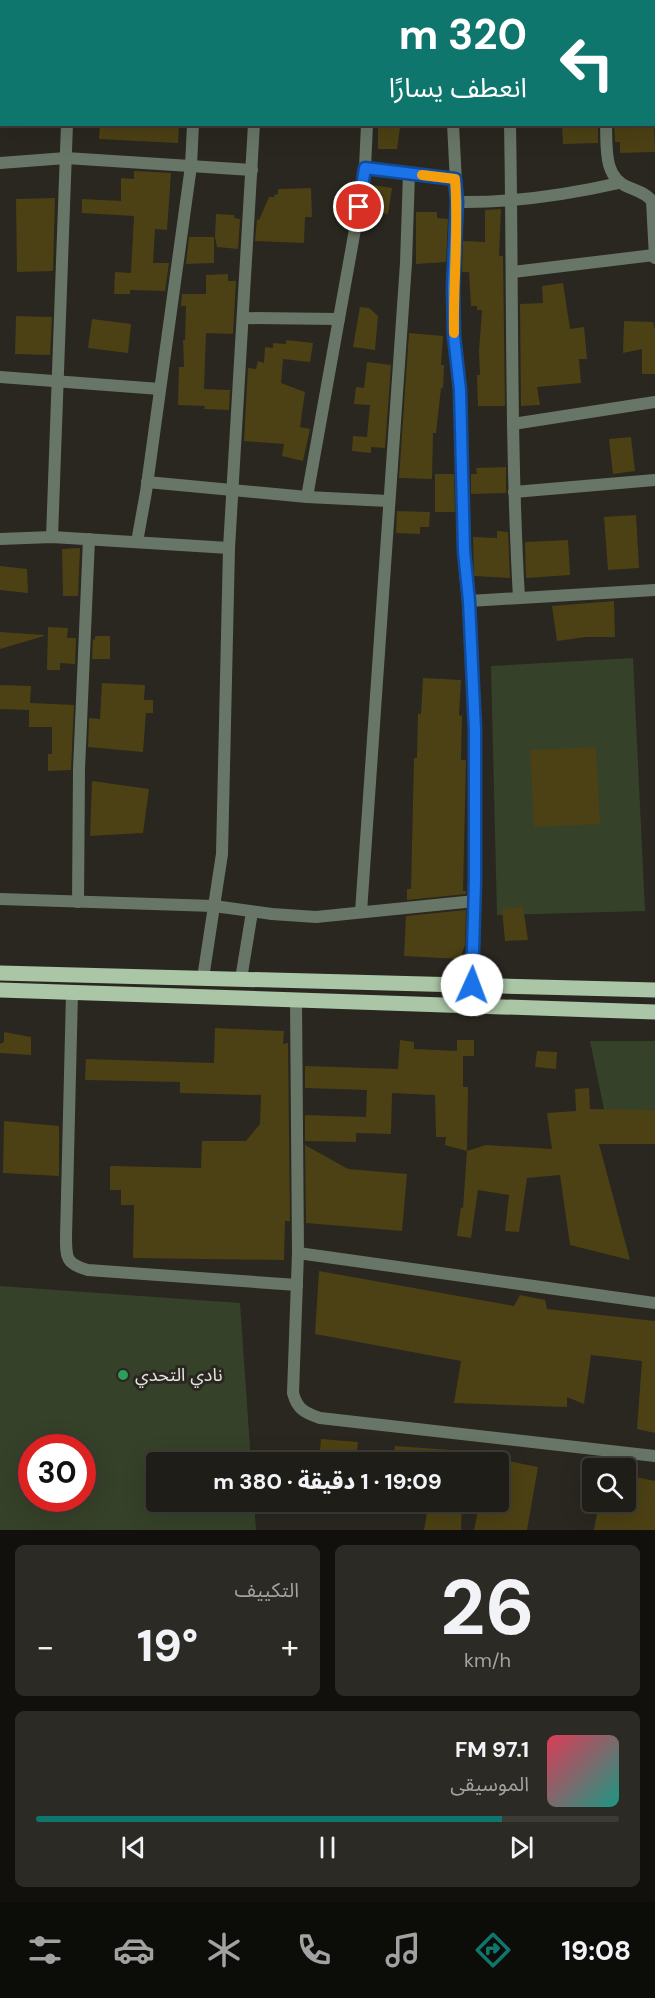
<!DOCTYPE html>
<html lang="ar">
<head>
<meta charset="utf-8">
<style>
	body { margin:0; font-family:"DM Sans","Noto Sans Arabic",sans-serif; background:#2c2a24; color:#f1f3f6; direction:rtl; height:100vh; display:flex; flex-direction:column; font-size:22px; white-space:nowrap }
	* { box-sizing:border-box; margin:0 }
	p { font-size:20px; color:#a1a2a1 }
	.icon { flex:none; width:33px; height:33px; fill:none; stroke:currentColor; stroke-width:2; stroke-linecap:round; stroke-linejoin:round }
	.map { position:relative; height:1530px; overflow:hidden; direction:ltr }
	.drawer { display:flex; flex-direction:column; gap:15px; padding:15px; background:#11100d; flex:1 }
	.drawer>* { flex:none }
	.guide { position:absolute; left:0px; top:0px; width:656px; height:126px; box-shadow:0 6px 24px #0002,0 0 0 2px #3c3b36; direction:rtl; background:#0f766e; color:#fff; overflow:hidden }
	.tools { position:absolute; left:582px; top:1458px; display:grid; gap:12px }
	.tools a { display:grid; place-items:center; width:54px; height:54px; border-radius:6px; background:#1f1d17; box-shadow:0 6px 24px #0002,0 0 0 2px #3c3b36; font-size:30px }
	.speed { position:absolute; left:18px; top:1434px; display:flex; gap:12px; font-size:30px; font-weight:700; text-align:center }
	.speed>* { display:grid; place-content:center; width:78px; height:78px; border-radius:50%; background:#1f1d17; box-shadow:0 6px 24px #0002,0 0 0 2px #3c3b36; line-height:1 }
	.speed .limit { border:9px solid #d22; background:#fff; color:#111 }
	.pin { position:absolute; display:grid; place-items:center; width:51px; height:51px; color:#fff; margin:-26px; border:3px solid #fff; border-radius:50%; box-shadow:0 2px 6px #0007 }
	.me { position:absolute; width:66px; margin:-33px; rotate:2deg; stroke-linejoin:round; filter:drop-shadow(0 0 4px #0008) }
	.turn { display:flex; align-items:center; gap:21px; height:126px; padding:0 30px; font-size:27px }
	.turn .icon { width:78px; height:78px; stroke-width:2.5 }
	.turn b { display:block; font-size:42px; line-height:51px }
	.big { font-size:45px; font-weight:800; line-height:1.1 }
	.drawer .tile { flex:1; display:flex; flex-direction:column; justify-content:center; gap:9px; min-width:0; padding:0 21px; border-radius:9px; background:#2c2a24 }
	.drawer .dial { align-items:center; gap:0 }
	.dial b { font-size:78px; line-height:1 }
	.song { display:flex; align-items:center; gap:18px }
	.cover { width:72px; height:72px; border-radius:9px; background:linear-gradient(135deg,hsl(350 70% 55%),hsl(170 70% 35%)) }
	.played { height:6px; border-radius:3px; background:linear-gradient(90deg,#0f766e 80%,#3c3b36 80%) }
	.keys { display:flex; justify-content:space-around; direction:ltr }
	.heat { display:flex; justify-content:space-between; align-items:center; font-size:33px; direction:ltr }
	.drawer .tiles { flex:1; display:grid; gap:15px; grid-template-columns:1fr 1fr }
	.tile:last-child { grid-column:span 2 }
	.trip { position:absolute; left:146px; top:1452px; width:363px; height:60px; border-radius:6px; background:#1f1d17; box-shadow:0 6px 24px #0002,0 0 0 2px #3c3b36; font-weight:800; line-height:60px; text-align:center; direction:rtl }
	.menu { display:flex; height:96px; justify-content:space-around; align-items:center; background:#0c0c09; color:#a1a2a1 }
	.menu .icon { width:42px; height:42px }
	.menu .active { color:#0f766e }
	.menu b { font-size:27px; color:#f1f3f6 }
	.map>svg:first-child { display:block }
	.green { fill:#364129; fill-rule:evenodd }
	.building { fill:#4c4114 }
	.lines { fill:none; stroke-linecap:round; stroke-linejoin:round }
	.street { stroke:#687667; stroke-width:12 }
	.primary { stroke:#aac6a6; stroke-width:15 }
	.route-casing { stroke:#114b97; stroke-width:15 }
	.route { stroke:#1a73e8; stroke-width:10 }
	.slow { stroke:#f59e0b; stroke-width:10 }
	.leisure-dot { fill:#2e9e5b; stroke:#29271f; stroke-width:2 }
	.labels { text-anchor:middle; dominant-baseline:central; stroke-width:6; stroke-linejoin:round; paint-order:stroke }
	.poi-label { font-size:18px; fill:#e5e4df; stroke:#29271f; text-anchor:start }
</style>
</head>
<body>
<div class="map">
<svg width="655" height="1530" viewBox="0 0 655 1530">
	<rect width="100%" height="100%" fill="#29271f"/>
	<!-- green -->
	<g class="green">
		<polygon points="633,658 645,911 497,915 491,666"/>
		<polygon points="590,1041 655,1041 655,1119 604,1118 604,1109"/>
		<path d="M0 1286 240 1303 251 1462H156V1502H254L256 1530H0ZM32 1448H82V1498H32Z"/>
	</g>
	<!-- building -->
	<g class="building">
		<polygon points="100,124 179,124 178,143 99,139"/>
		<polygon points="378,124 395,124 395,128 400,128 397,149 378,149"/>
		<polygon points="562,124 598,124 598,143 563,144"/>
		<polygon points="614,124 654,124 655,152 620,153 620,142 615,142"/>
		<polygon points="134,171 171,173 167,230 155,229 153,263 169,263 165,291 130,290 130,294 114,294 115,272 131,273 134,216 82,213 82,199 121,201 121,178 134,179"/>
		<polygon points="372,185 392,188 388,214 369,211"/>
		<polygon points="311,188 312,217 305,217 304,243 255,241 257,219 259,220 269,197 275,197 274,195 278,194 278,189"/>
		<polygon points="55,198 53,271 17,272 16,199"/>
		<polygon points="501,209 499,256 503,256 505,406 478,406 477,375 480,375 479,351 482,310 477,310 477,306 471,306 469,272 462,272 463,241 485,242 485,210"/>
		<polygon points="416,212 437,212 437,218 448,219 446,262 416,264"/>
		<polygon points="216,214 234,215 234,218 240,219 238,249 217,247 215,237"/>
		<polygon points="189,237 214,237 214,263 186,264"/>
		<polygon points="228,274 228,281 236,281 233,334 206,333 204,389 230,390 229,410 204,409 205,406 178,405 179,367 184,367 183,340 185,340 186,306 181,306 182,294 206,294 206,275"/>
		<polygon points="563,283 570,329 584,327 587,359 579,359 581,383 537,387 540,405 521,406 520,304 543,303 542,286"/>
		<polygon points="360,307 369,308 378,316 375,350 353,347"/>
		<polygon points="16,316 52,317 50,355 15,354"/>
		<polygon points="92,319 131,324 128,353 88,348"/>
		<polygon points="624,321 653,322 655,330 655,374 642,374 642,349 623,353"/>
		<polygon points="409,333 443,336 441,365 444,365 443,388 441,388 436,433 433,433 432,479 399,478"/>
		<polygon points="286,340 313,343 310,362 283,359 281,383 305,392 300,427 310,429 303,461 282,456 284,444 244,441 248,368 256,369 258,361 264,363 265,347 273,348 273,343 286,344"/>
		<polygon points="367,362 391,365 385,448 371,447 371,453 352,451 353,436 367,437 370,405 354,404 356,387 364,388"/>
		<polygon points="631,437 635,471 613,474 609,439"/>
		<polygon points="506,467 506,493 471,494 471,474 477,474 476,468"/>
		<polygon points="435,474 454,474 455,512 435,512"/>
		<polygon points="397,511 430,512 429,527 420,527 420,534 396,533"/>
		<polygon points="636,515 639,568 608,570 604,517"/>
		<polygon points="497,531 508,532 510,578 474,576 473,537 497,538"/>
		<polygon points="568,540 570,575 526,578 525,542"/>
		<polygon points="80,548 78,596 63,596 62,549"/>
		<polygon points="0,566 27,569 28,593 0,590"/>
		<polygon points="614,601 615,637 586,637 557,641 552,606"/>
		<polygon points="48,627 68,628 67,638 76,638 75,664 60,663 60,670 47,670"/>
		<polygon points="0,632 44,635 44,636 0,649"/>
		<polygon points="95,636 110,636 110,659 92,659 93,639 95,640"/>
		<polygon points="423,678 461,680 459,715 462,716 461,760 466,760 463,891 466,891 466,894 407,900 407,889 411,889 414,758 417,758 418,714 421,714"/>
		<polygon points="102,683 145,685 144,700 153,700 153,713 146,713 143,752 88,747 89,718 100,719"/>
		<polygon points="0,685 31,686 30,703 74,705 71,770 48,771 48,754 52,754 52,727 29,727 29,710 0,709"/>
		<polygon points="596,747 600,824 534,827 530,750"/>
		<polygon points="92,781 149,789 143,833 90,836"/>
		<polygon points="523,907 528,940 505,941 502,909"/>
		<polygon points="466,910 465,945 460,959 404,956 406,916"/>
		<polygon points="215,1028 284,1031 283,1044 288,1043 290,1221 285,1221 284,1260 133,1258 134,1205 121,1205 121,1190 110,1190 110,1166 201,1168 202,1141 246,1141 260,1124 261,1095 180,1093 180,1082 85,1080 86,1059 214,1063"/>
		<polygon points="4,1032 31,1037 31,1055 0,1053 0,1044 4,1042"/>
		<polygon points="400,1040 414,1042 414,1049 457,1051 457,1040 474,1040 474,1056 463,1056 463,1087 468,1087 467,1151 445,1145 446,1137 436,1137 435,1095 392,1093 391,1134 356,1133 356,1142 305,1141 305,1115 366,1117 367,1090 305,1088 305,1066 398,1069"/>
		<polygon points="537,1051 557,1052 556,1069 535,1067"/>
		<polygon points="589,1088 590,1109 655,1110 655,1144 599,1144 630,1260 570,1245 560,1175 527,1178 519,1232 505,1231 509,1195 478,1190 471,1238 457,1236 461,1207 463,1208 467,1151 486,1145 552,1149 547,1113 576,1111 575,1089"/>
		<polygon points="4,1121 59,1126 59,1176 3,1173"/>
		<polygon points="305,1145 348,1169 407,1174 402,1231 306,1223"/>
		<polygon points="319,1271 514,1306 520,1295 545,1300 547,1309 655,1321 655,1433 637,1429 642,1361 591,1355 584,1404 567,1397 567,1407 454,1403 461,1361 315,1334"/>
		<polygon points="321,1439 358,1442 356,1457 346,1456 345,1462 319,1462"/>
		<polygon points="395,1446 480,1452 479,1462 393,1462"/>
		<polygon points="498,1459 538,1467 527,1530 474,1530 480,1502 498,1502"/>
		<polygon points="626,1475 655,1481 655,1530 594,1530 599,1502 626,1502"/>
		<polygon points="429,1502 462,1502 461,1530 424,1530"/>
	</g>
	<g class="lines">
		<!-- street -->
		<g class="street">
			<polyline points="194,0 194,2"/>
			<polyline points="361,0 361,2"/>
			<polyline points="448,0 448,2"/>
			<polyline points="507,0 507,2"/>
			<polyline points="603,0 603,2"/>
			<polyline points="70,2 70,0"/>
			<path d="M453 124 457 202 453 287 454 336 460 390 465 574C471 618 472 662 474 706 477 799 475 892 472 985"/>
			<path d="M510 124C513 282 510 440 519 598"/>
			<path d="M606 124C607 147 603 177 628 187 637 191 646 193 652 201L655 258"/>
			<polyline points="0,163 66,158 252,170"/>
			<polyline points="365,168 455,179"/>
			<path d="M457 202C512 203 566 195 619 183"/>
			<polyline points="513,272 654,255"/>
			<polyline points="244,318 339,319"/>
			<polyline points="0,377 160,389"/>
			<polyline points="513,424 655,402"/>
			<polyline points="147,482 307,497 388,501"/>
			<polyline points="514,492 655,480"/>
			<polyline points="307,497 359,207 365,168 367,124"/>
			<polyline points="52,537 67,124"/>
			<polyline points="0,539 52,537 229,548"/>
			<polyline points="137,542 146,492 191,166 193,124"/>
			<polyline points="469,601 655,590"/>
			<polyline points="0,899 214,906 272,914 316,917 475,901"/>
			<polyline points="78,902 79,769 89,539"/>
			<polyline points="361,912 406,263 409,174"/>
			<polyline points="203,978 222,854 229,548 254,124"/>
			<polyline points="241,979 252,912"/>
			<path d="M72 993 66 1237C66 1258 66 1264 88 1270L297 1285"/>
			<path d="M296 1000 298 1253 293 1393C297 1409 305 1413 320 1418L655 1456"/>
			<polyline points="298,1253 655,1303"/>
		</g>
		<!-- primary -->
		<g class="primary">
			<polyline points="0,973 655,990"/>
			<polyline points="0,990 655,1012"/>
		</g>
	</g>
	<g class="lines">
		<defs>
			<polyline id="route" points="359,207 365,168 455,179 457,202 453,287 454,336 460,390 464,551 469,601 475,730 475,881 472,985"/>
		</defs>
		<!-- route casing -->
		<use href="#route" class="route-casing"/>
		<!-- route -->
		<use href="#route" class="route"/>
		<!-- slow -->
		<path class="slow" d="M422 175 455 179C459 230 453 282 454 333"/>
	</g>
	<!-- markers -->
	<circle class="leisure-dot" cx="123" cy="1375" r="6"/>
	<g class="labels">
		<!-- poi labels -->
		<g class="poi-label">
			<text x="135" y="1375">نادي التحدي</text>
		</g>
	</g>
</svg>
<div class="tools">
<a><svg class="icon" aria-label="search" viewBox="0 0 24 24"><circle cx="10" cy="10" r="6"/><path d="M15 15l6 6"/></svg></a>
</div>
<div class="speed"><div class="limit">30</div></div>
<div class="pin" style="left:359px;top:207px;background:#d93025"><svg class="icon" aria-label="arrive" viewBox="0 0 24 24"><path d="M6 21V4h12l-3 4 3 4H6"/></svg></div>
<svg class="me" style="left:472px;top:985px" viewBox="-20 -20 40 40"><circle r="19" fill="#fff"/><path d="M0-13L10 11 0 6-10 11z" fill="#1a73e8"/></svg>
<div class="trip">19:09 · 1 دقيقة · 380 m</div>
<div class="guide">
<div class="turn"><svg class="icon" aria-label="left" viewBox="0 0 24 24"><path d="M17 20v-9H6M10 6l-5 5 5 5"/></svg><div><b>320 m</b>انعطف يسارًا</div></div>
</div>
</div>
<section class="drawer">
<div class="tiles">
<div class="tile dial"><b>26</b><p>km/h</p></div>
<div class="tile"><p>التكييف</p>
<div class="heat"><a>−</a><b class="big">19°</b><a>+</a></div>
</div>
<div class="tile">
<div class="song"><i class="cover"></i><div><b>97.1 FM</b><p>الموسيقى</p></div></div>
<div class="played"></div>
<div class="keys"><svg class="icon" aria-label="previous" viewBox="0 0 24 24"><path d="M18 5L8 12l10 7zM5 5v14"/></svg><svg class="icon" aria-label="pause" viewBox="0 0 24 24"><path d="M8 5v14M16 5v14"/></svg><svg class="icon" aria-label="next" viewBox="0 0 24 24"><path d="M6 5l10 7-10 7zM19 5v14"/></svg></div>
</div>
</div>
</section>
<nav class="menu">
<b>19:08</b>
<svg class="icon active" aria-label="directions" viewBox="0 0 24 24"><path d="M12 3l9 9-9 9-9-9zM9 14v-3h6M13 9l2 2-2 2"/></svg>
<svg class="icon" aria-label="music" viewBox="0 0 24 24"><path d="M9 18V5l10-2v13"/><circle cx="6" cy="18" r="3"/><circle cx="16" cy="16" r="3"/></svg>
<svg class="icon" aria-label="phone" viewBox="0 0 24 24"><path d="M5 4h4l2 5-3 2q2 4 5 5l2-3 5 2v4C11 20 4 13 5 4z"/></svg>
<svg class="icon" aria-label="climate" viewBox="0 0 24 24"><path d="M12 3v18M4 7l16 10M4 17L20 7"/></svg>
<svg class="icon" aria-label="car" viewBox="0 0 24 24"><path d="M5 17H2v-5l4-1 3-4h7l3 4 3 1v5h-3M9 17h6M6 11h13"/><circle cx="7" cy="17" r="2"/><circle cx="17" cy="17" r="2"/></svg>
<svg class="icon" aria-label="filters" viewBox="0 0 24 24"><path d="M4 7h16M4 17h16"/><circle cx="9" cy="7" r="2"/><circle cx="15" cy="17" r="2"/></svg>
</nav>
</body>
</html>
